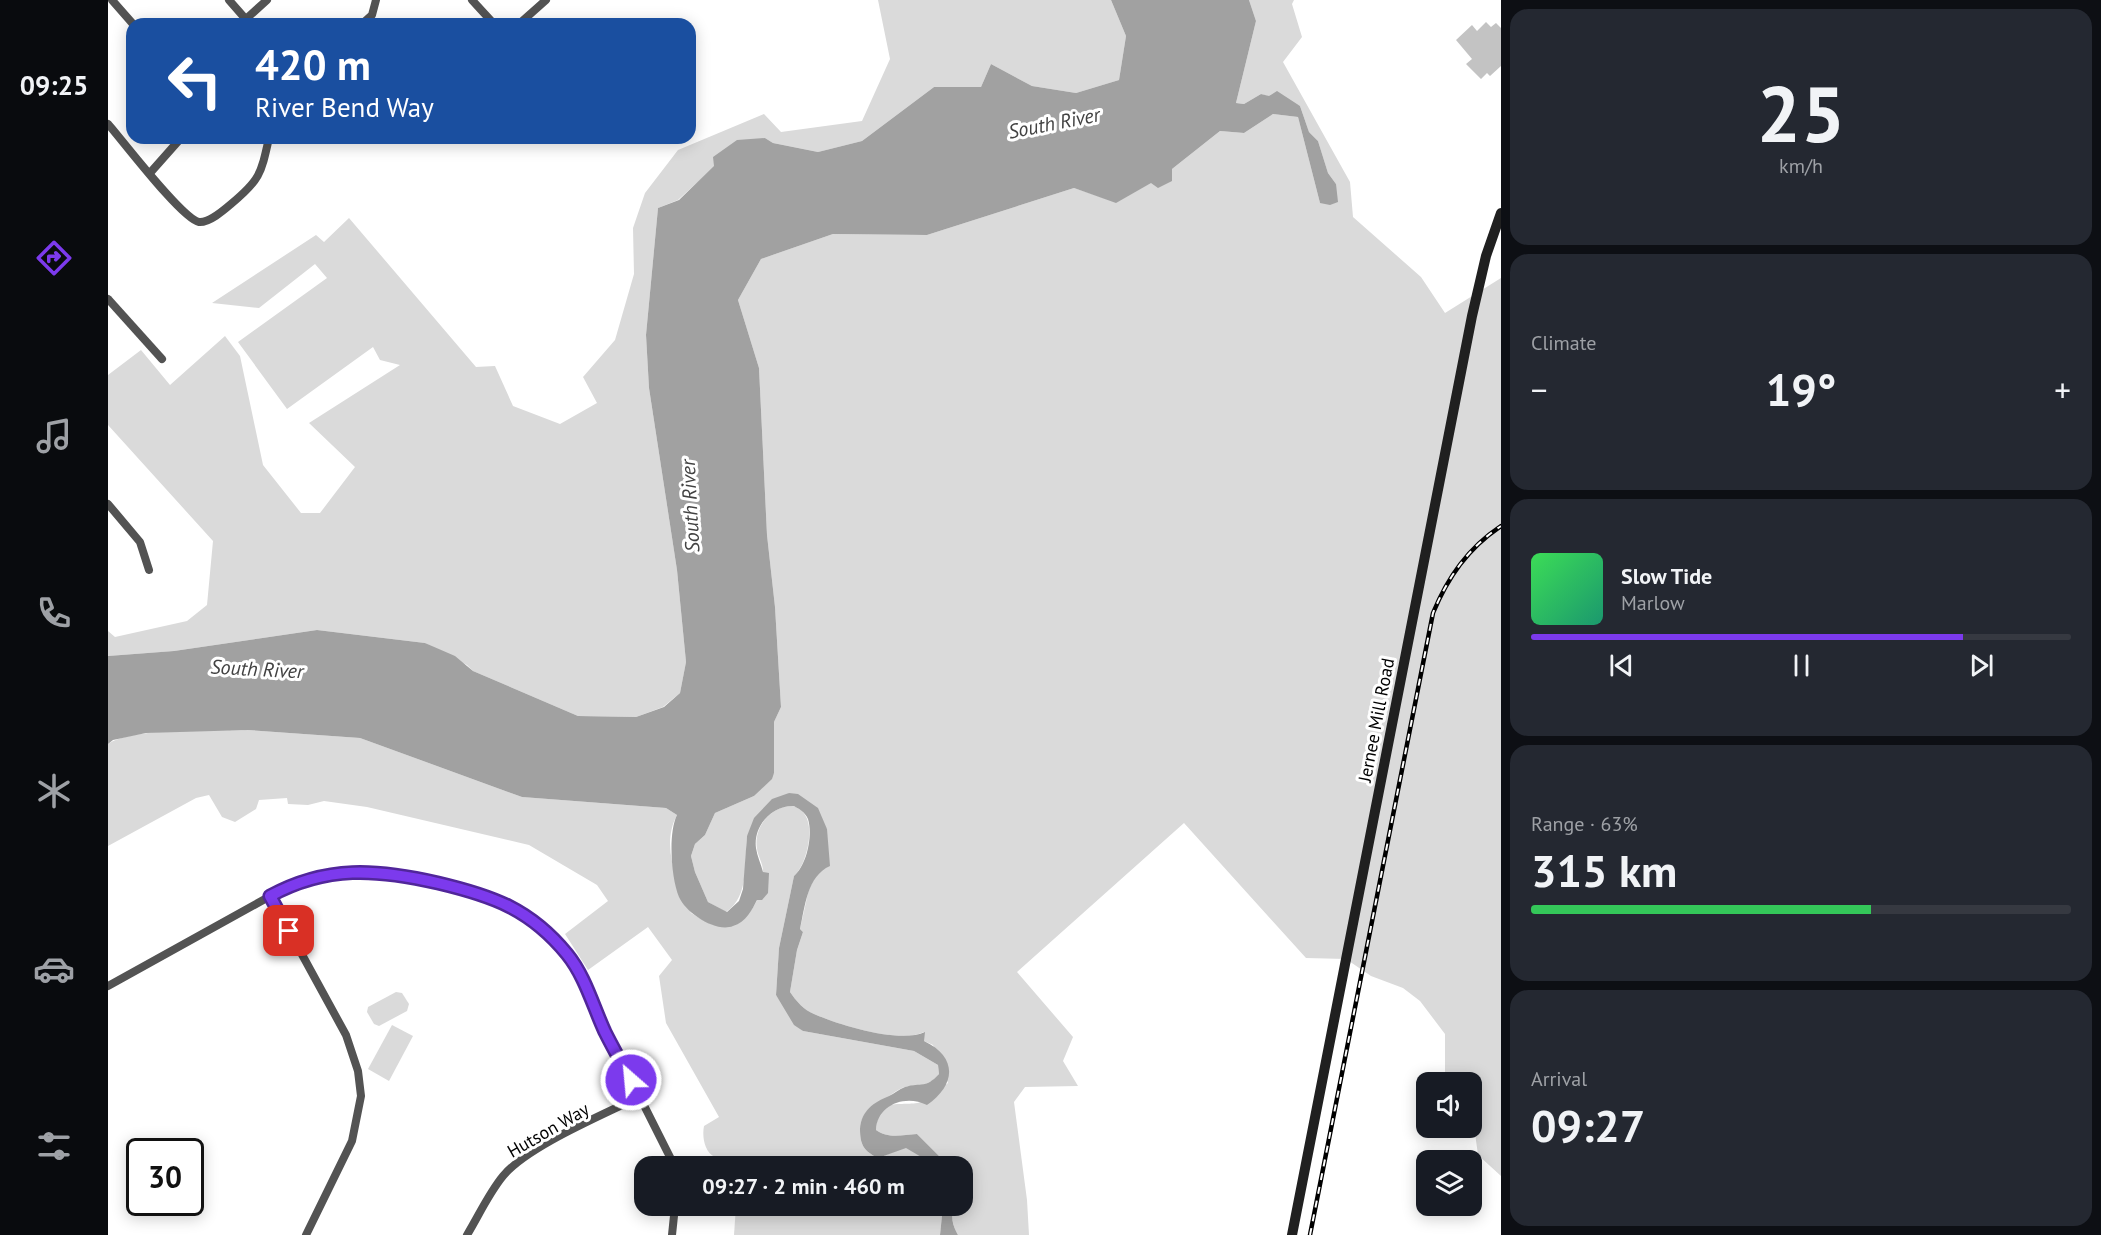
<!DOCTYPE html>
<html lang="en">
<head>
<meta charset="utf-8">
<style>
	body { margin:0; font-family:"PT Sans",sans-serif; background:#242831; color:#f1f3f6; height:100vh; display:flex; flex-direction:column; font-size:22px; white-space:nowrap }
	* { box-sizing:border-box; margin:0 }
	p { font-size:20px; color:#9ea1a6 }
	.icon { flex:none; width:33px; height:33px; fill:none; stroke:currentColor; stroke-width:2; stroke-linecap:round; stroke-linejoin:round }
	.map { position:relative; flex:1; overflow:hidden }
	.drawer { display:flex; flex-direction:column; gap:9px; padding:9px; background:#0d0f14; width:600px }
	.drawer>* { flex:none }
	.banner { position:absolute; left:18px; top:18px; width:570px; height:126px; border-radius:18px; box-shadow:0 3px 15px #0003; background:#1a4fa0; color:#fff; overflow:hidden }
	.controls { position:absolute; left:1308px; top:1072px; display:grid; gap:12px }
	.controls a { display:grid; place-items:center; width:66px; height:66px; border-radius:12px; background:#171b24; box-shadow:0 3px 15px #0003; font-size:30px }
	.speed { position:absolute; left:18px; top:1138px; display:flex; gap:12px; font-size:30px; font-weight:700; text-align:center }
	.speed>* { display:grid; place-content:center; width:78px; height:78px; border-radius:50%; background:#171b24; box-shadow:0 3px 15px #0003; line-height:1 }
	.speed .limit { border:3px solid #111; border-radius:9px; background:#fff; color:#111 }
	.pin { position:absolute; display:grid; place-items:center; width:51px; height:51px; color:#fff; margin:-26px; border-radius:12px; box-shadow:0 3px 9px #0006 }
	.me { position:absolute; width:66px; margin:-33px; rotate:333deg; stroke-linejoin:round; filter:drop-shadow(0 0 4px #0008) }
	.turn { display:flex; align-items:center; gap:21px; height:126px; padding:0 30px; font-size:27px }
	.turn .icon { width:78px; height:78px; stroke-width:2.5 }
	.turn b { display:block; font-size:42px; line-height:51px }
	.big { font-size:45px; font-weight:700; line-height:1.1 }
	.drawer .card { flex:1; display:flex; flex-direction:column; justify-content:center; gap:9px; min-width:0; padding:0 21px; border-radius:18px; background:#242831 }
	.drawer .dial { align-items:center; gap:0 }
	.dial b { font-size:78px; line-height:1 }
	.song { display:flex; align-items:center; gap:18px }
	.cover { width:72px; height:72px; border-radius:9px; background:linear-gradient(135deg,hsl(130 70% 55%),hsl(160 70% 35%)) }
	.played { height:6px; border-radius:3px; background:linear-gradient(90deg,#7c3aed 80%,#363941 80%) }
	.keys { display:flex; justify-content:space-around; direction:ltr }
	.heat { display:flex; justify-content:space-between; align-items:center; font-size:33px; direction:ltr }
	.charge { height:9px; border-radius:4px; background:linear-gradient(90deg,#34c759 63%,#363941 0) }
	.trip { position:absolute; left:526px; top:1156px; width:339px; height:60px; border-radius:18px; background:#171b24; box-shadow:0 3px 15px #0003; font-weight:700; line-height:60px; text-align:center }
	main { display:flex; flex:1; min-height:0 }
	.tab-bar { display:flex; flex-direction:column; width:108px; justify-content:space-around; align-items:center; background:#090b0e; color:#9ea1a6 }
	.tab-bar .icon { width:42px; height:42px }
	.tab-bar .selected { color:#7c3aed }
	.tab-bar b { font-size:27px; color:#f1f3f6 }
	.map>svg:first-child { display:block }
	.green { fill:#dadada }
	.water { fill:#a1a1a1 }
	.building { fill:#c3c3c3 }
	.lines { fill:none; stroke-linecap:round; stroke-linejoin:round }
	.street { stroke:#535353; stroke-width:8 }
	.secondary { stroke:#202020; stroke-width:10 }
	.rail-casing { stroke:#000; stroke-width:4.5 }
	.rail { stroke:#fff; stroke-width:2; stroke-dasharray:7; stroke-linecap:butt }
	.route-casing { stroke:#51269a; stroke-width:15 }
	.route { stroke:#7c3aed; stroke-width:10 }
	.labels { text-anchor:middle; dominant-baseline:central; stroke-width:6; stroke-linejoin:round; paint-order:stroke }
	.street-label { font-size:18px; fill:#000; stroke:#fff }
	.water-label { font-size:20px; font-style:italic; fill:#424242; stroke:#fff }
</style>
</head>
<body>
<main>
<nav class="tab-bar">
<b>09:25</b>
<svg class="icon selected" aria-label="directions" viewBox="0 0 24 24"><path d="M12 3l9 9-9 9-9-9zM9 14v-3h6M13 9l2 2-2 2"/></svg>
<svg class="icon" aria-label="music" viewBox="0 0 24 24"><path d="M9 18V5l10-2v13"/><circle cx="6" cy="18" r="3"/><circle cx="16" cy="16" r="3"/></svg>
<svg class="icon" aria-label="phone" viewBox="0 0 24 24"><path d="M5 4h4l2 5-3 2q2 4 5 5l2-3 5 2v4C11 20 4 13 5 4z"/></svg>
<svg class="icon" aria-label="climate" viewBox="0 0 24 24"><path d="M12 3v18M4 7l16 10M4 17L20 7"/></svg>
<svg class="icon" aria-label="car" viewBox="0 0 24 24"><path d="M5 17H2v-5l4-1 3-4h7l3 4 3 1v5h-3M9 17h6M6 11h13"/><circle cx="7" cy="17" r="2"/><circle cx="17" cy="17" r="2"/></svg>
<svg class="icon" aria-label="filters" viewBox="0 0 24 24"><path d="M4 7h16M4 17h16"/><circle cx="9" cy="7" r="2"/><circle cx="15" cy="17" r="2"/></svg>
</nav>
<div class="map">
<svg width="1393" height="1235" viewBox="0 0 1393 1235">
	<rect width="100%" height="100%" fill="#fff"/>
	<!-- green -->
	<g class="green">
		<polygon points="770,0 1003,0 1018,36 1011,80 968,93 924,86 883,64 873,87 826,87 754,141 710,152 665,143 657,138 607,166 570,200 550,208 538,335 541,388 569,570 578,662 572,693 555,707 528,717 470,716 365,671 359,665 317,643 209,630 66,651 0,656 0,631 7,637 79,621 99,605 105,541 0,425 0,375 33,350 62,385 117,336 132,356 155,465 193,513 212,513 247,467 201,423 292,365 272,360 265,347 179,409 130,342 219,278 207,264 151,308 104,303 208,235 216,242 241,218 368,367 387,366 405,406 452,424 489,403 475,377 507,340 526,274 525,228 537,193 570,150 656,114 673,132 754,121 782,59"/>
		<path d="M1141 0H1186L1184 4 1194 37 1175 62 1242 182 1245 217 1313 277 1337 313 1393 278V1176L1370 1155 1364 1111V1083H1348L1337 1076V1034L1312 1001 1295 988 1263 976 1238 959 1198 958 1076 823 909 972 965 1037 955 1061 970 1086 917 1087 906 1102 919 1200 921 1235H850C845 1226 841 1215 848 1206H855V1167H838L837 1162 809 1134C794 1135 780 1139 768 1130 770 1094 793 1108 813 1102 822 1099 833 1088 840 1083L825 1045 816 1041V1032C792 1044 731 1025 706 1014 696 1010 688 1001 682 992L689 950 695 932 692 929 700 893 706 878 713 870 719 829 681 793 639 836C636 862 642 896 618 912L600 902 587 872 583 856 587 844 597 835 607 813 646 796 666 773V722L673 707 667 607 659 535 651 368 630 300 653 259 725 234 819 235 966 188 1008 202 1064 169 1112 131 1136 133 1165 114 1190 117 1212 203 1228 184 1220 173 1210 141 1201 132 1192 106 1153 94 1136 104 1128 103 1148 21Z"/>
		<path d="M140 730 252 738 414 797 558 808 569 815C552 847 570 883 583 913 592 918 603 926 613 926 639 928 657 895 655 871 655 864 650 856 649 849 645 827 664 804 686 806 690 808 695 811 697 815 707 829 698 866 686 876L671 948 668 995 695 1031 806 1051 830 1065 831 1074C817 1089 814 1083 797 1087 792 1088 786 1093 781 1096 766 1104 753 1111 752 1129 752 1145 756 1151 770 1158L798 1147 820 1161 824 1167H623C618 1160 614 1162 607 1157 596 1152 594 1136 596 1126L611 1117 558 1023 551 976 564 960 540 927 480 970 457 934 500 901 489 885 421 845 259 807 216 801 200 805 180 804 179 798 151 800 148 809 127 822 114 817 101 795 88 798 0 846V744C25 727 107 731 140 730Z"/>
		<polygon points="288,992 294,993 301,1004 299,1011 271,1026 266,1024 259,1012 260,1007"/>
		<polygon points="284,1025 305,1036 281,1081 260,1069"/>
		<polygon points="628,1206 835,1206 832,1235 626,1235"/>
	</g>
	<!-- water -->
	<g class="water">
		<path d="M1003 0H1141L1148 21 1128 103 1136 104 1153 94 1161 96 1169 91 1192 106 1201 132 1210 141 1220 173 1228 184 1230 202 1222 205 1212 203 1190 117 1165 114 1136 133 1112 131 1064 169V181L1050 188 1043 183 1008 203 966 188 819 235 725 234 653 259 630 300 651 368 659 535 667 607 673 707 666 722V773L664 779 646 796 607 813 597 835 587 844 583 856 587 872 600 902 619 912 631 901 635 889 639 836 646 818 664 799 681 793 690 794 710 808 719 829 722 866C699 876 697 907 692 929L695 932 689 950 682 992C688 1001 696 1010 706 1014 731 1025 792 1044 817 1032L816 1041C850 1057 848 1085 819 1105 797 1094 769 1105 768 1130 780 1139 794 1135 809 1134L837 1162 838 1167H824L820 1161 798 1148 770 1158C756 1151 752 1145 752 1129 753 1111 766 1102 781 1096 786 1094 791 1089 797 1087 814 1082 817 1089 831 1074L830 1065 806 1051 695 1031 686 1025 668 995 671 948 686 876C699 865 705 835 700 819 697 812 691 809 686 806 664 805 645 826 648 848 649 856 653 864 655 872L661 873 660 893 654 900H649C644 910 638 922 625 926 608 933 578 913 571 897 563 878 560 833 569 815L558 808 414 797 252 738 140 730 38 733 5 740 0 744V656L66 651 209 630 317 643 347 656 365 671 470 716 528 717 556 707 572 693 578 662 569 570 541 388 538 335 550 208 571 200 606 166 605 157 629 140 657 138 665 143 710 152 754 141 826 87H873L883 64 924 86 968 93 1011 80 1018 36Z"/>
		<path d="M835 1206H848C841 1215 845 1226 850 1235H832Z"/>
	</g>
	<!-- building -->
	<polygon class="building" points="1378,22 1383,27 1388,23 1393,28 1393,66 1382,76 1379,73 1373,79 1358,64 1364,59 1348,40 1364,25 1369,31"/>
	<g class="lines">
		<!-- street -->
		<g class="street">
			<polyline points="4,0 25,24"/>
			<polyline points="121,0 142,24"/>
			<polyline points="364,0 386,24"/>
			<polyline points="138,19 159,0"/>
			<polyline points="254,24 264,15 268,0"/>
			<polyline points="411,24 438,0"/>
			<path d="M0 124C15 141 74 219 91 222 101 223 116 210 123 204 152 180 153 174 161 138"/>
			<polyline points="42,173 73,138"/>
			<polyline points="0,299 54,359"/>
			<polyline points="0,504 32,542 41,570"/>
			<polyline points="162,896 238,1035 250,1071 253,1096 244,1141 198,1235"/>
			<path d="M0 986 175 889C197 881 219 873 242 871 269 869 297 875 324 882 386 897 418 906 461 956L567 1167"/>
			<path d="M359 1235C371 1215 381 1193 395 1176 420 1146 495 1115 531 1097"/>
			<polyline points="564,1235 567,1206"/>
		</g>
		<!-- secondary -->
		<polyline class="secondary" points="1184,1235 1364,316 1378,256 1393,213"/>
		<defs>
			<path id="rail" d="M1202 1235 1325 613C1340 577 1360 548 1393 526"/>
		</defs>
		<!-- rail casing -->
		<use href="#rail" class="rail-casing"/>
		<!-- rail -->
		<use href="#rail" class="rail"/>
	</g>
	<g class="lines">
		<defs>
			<path id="route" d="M181 931 162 896C219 865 269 869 330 883 385 896 422 909 459 954 477 976 485 1006 497 1032 505 1048 514 1064 523 1080"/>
		</defs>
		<!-- route casing -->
		<use href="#route" class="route-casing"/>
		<!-- route -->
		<use href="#route" class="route"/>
	</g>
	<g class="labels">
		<!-- street labels -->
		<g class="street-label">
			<text transform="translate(1268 720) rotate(-79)">Jernee Mill Road</text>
			<text transform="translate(440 1130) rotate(-30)">Hutson Way</text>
		</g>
		<!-- water labels -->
		<g class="water-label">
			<text transform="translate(946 123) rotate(-11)">South River</text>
			<text transform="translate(582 506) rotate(-93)">South River</text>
			<text transform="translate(149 669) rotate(3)">South River</text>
		</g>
	</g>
</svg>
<div class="controls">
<a><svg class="icon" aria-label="sound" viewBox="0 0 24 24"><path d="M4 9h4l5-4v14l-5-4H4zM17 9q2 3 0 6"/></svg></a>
<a><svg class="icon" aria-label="layers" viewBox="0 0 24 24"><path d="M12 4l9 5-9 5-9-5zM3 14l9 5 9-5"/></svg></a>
</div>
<div class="speed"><div class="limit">30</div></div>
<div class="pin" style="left:181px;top:931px;background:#d93025"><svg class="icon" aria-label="arrive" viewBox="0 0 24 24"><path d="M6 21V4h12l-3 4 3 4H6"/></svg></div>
<svg class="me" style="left:523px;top:1080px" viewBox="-20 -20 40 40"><circle r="17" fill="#7c3aed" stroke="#fff" stroke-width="3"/><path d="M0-11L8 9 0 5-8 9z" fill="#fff"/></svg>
<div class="trip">09:27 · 2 min · 460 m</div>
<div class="banner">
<div class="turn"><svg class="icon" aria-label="left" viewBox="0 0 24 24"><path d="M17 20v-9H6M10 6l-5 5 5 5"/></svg><div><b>420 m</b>River Bend Way</div></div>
</div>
</div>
<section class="drawer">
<div class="card dial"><b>25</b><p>km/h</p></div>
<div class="card"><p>Climate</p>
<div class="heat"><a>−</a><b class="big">19°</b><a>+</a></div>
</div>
<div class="card">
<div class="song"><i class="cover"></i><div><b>Slow Tide</b><p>Marlow</p></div></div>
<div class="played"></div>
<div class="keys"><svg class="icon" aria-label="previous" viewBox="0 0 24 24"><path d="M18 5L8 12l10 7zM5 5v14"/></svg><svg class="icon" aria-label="pause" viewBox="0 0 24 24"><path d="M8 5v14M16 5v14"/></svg><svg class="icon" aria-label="next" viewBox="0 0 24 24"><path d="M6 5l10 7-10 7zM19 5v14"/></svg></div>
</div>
<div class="card"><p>Range · 63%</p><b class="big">315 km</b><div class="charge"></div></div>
<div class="card"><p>Arrival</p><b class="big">09:27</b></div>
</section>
</main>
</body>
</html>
